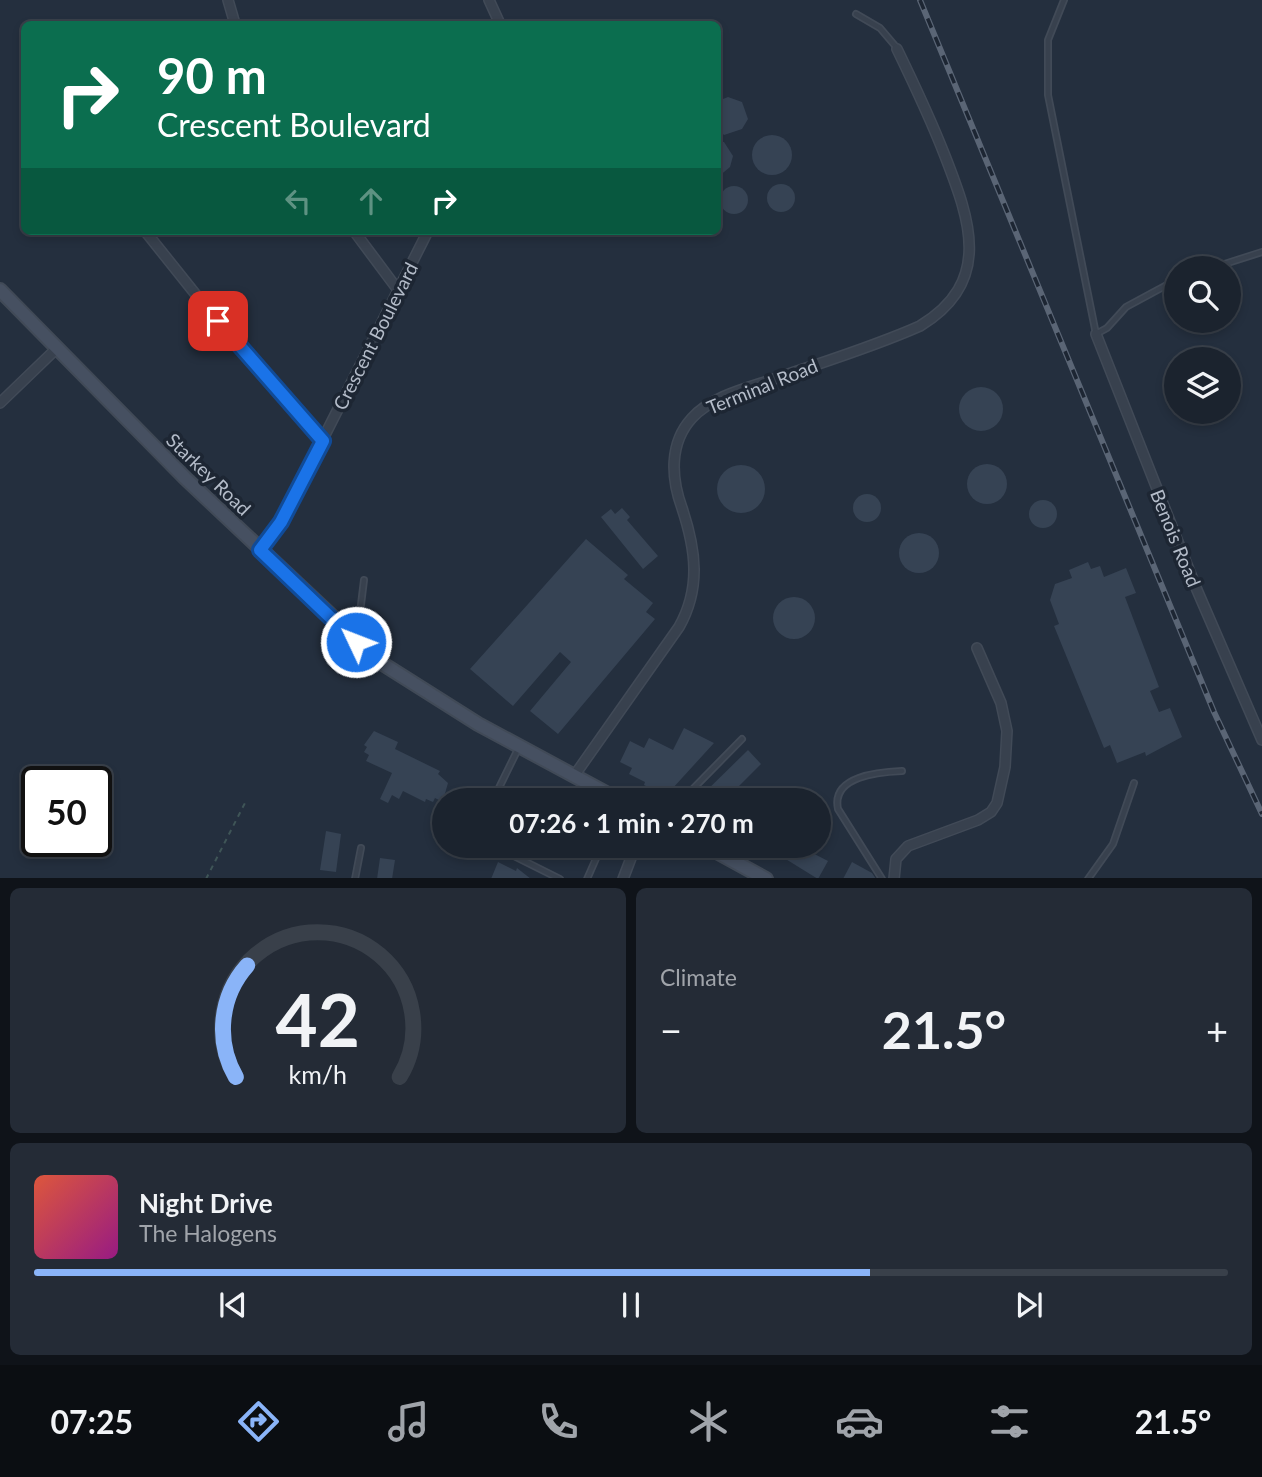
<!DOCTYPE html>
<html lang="en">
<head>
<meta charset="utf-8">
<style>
	body { margin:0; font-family:Lato,sans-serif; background:#242b36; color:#f1f3f6; height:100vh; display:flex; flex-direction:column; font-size:26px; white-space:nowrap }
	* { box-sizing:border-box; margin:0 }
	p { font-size:23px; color:#a0a4aa }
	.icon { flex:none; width:38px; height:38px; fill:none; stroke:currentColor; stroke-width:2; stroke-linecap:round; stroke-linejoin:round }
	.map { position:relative; height:878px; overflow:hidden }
	.side { display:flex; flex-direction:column; gap:10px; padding:10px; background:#0f1319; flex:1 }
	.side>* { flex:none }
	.top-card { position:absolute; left:21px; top:21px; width:700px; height:214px; border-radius:10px; box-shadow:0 4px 10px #0003,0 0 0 2px #39404a; background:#0b6e4f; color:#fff; overflow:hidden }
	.buttons { position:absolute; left:1164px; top:256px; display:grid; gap:14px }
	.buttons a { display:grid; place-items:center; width:77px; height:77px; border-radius:50%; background:#1b232e; box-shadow:0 4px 10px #0003,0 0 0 2px #39404a; font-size:35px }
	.speed { position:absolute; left:21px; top:766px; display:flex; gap:14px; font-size:35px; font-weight:700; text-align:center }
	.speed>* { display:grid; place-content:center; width:91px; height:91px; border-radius:50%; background:#1b232e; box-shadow:0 4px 10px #0003,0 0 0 2px #39404a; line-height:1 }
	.speed .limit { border:4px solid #111; border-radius:10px; background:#fff; color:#111 }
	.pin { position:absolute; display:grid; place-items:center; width:60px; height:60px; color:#fff; margin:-30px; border-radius:14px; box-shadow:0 4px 10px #0006 }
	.me { position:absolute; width:77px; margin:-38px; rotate:313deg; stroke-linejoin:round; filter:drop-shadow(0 0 5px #0008) }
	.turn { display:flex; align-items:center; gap:24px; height:147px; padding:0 21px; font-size:32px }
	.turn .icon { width:91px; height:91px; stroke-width:2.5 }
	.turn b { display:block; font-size:49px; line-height:60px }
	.lanes { display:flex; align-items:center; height:66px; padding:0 21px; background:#0003; justify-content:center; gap:35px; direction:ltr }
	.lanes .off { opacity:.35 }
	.big { font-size:52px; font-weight:700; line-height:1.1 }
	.side .widget { flex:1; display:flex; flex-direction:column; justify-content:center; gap:10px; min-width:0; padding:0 24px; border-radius:10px; background:#242b36 }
	.side .dial { align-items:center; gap:0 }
	.dial svg { height:182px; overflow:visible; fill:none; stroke:#39404a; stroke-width:7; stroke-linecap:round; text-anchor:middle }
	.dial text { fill:#f1f3f6; stroke:none }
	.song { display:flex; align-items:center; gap:21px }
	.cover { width:84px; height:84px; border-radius:10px; background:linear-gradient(135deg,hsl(10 70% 55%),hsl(310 70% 35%)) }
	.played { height:7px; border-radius:4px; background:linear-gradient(90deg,#8ab4f8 70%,#39404a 70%) }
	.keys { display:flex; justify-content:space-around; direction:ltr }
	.heat { display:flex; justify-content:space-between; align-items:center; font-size:38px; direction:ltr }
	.side .tiles { flex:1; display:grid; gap:10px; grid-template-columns:1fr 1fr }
	.widget:last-child { grid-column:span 2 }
	.trip { position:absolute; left:432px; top:788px; width:399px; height:70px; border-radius:35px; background:#1b232e; box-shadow:0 4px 10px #0003,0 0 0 2px #39404a; font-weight:700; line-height:70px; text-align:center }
	.menu { display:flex; height:112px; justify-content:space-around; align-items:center; background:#0b0e12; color:#a0a4aa }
	.menu .icon { width:49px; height:49px }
	.menu .selected { color:#8ab4f8 }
	.menu b { font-size:32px; color:#f1f3f6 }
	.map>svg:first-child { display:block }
	.building { fill:#364354 }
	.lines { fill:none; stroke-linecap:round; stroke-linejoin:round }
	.service-casing { stroke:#414a57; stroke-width:8 }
	.minor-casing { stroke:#414a57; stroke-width:12 }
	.secondary-casing { stroke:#414a57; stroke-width:16 }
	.path { stroke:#3f5557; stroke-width:2; stroke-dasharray:5 5; stroke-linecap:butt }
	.service { stroke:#38414e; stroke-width:4.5 }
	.minor { stroke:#38414e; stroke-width:9 }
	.secondary { stroke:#465061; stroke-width:12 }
	.rail-casing { stroke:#5a6575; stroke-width:6 }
	.rail { stroke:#1d2633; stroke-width:3.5; stroke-dasharray:10; stroke-linecap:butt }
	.route-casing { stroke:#114b97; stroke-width:18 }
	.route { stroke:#1a73e8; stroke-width:12 }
	.labels { text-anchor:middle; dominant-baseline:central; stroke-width:7; stroke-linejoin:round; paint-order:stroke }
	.street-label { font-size:19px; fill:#b4bcc9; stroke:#1d2633 }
</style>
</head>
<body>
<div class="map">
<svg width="1262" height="879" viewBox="0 0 1262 879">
	<rect width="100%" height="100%" fill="#242f3e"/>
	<!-- building -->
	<g class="building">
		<polygon points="728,97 742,102 748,119 742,129 724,135 718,129 718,101"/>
		<circle cx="772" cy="155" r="20"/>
		<polygon points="718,142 724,142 733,156 730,167 718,177"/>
		<circle cx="781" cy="198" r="14"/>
		<circle cx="734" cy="200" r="14"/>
		<circle cx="981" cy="409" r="22"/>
		<circle cx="987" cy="484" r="20"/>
		<circle cx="741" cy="489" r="24"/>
		<circle cx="867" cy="508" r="14"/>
		<circle cx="1043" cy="514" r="14"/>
		<polygon points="622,508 630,517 627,520 658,556 643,569 601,517 611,509 615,514"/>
		<circle cx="919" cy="553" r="20"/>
		<polygon points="586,539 628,575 624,579 653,603 646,612 655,619 558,734 530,711 571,662 560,652 513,706 470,669"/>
		<polygon points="1088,562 1091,569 1100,566 1104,577 1126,568 1136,593 1125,597 1159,687 1150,691 1159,712 1170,708 1182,737 1146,756 1145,752 1117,763 1110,745 1104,748 1054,626 1059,624 1050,600 1055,584 1072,578 1069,570"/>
		<circle cx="794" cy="618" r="21"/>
		<polygon points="684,728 714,743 672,789 666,786 662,794 644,785 645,782 629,774 632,768 620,762 630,741 644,748 649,738 673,750"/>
		<polygon points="374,731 398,742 395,749 440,771 438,774 448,783 444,797 442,796 439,800 435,798 433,802 426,799 425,802 403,791 399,799 392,795 388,803 380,799 392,773 366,761 369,755 364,752 367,747 364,745"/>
		<polygon points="748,750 761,764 725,800 697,800"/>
		<polygon points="326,831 341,834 336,872 320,870"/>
		<polygon points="550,845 584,845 577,859"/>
		<polygon points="763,845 797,845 828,861 818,879"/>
		<polygon points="380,858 395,860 392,879 377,879"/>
		<polygon points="498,862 516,871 517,868 531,879 491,879"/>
		<polygon points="852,862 872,873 876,879 843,879"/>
	</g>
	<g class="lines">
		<defs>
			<g id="service">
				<polyline points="1064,0 1048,40 1048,95 1096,334 1107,328 1126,307 1176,280"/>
				<polyline points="856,14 880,28 897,48"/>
				<polyline points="1212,268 1262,252"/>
				<polyline points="357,637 364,580"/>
				<polyline points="493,800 519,747"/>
				<polyline points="682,800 742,739"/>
				<polyline points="504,851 560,879"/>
				<polyline points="355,879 361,848"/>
				<polyline points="587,879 602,845"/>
				<path d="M882 879 838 809C831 776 879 772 902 771"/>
				<polyline points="1088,879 1113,844 1134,783"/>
			</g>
			<g id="minor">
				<polyline points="228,0 235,24"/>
				<polyline points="489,0 500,24"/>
				<polyline points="145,231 201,301 323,441"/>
				<polyline points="354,231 398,290"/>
				<polyline points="1096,334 1197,590 1262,740"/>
				<polyline points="0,403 55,350"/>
				<polyline points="260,549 281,522 428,231"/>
				<path d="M574 776 679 627C701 588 696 550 682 508 671 478 669 443 692 418 712 396 747 388 774 379 823 362 873 347 920 326 993 282 970 220 945 156 931 120 914 84 897 49"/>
				<polyline points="623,879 636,845"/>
				<polyline points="894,879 896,859 908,846 978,820 991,812 997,803 1005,767 1007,731 1001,703 977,648"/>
			</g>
			<g id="secondary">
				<polyline points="0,290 185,478 383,664 478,724 619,800"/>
				<polyline points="704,845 766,879"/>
			</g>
		</defs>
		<!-- service casing -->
		<use href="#service" class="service-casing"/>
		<!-- minor casing -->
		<use href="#minor" class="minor-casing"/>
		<!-- secondary casing -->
		<use href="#secondary" class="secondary-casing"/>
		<!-- path -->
		<polyline class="path" points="206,879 246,801"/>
		<!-- service -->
		<use href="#service" class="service"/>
		<!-- minor -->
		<use href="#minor" class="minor"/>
		<!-- secondary -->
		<use href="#secondary" class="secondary"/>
		<defs>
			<polyline id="rail" points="920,0 1214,712 1262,814"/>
		</defs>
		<!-- rail casing -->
		<use href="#rail" class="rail-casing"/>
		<!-- rail -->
		<use href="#rail" class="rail"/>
	</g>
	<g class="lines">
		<defs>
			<polyline id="route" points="218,321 323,441 281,522 260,550 356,642"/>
		</defs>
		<!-- route casing -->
		<use href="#route" class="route-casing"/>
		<!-- route -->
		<use href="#route" class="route"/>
	</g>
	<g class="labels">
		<!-- street labels -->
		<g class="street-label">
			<text transform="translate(375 336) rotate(-63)">Crescent Boulevard</text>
			<text transform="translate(762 386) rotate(-22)">Terminal Road</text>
			<text transform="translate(209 474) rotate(44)">Starkey Road</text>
			<text transform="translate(1176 538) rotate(68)">Benois Road</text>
		</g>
	</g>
</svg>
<div class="buttons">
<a><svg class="icon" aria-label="search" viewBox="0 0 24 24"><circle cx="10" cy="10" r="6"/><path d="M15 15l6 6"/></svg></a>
<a><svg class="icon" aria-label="layers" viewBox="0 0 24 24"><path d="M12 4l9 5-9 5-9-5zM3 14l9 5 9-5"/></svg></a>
</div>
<div class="speed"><div class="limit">50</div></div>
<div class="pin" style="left:218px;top:321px;background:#d93025"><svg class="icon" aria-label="arrive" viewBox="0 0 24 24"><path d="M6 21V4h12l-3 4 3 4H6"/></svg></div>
<svg class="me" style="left:356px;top:642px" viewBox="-20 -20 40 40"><circle r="17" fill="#1a73e8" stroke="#fff" stroke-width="3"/><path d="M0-11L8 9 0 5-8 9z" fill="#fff"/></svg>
<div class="trip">07:26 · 1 min · 270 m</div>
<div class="top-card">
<div class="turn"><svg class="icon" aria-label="right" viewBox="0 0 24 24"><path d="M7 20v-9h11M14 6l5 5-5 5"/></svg><div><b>90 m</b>Crescent Boulevard</div></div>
<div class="lanes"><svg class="icon off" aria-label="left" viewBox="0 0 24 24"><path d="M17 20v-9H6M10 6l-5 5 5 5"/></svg><svg class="icon off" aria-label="ahead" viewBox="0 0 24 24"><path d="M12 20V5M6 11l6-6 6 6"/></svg><svg class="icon" aria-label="right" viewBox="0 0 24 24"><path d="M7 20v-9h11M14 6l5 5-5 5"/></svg></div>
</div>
</div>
<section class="side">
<div class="tiles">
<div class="widget dial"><svg viewBox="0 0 100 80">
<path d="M14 69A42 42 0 1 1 86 69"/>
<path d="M14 69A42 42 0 0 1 19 20" stroke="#8ab4f8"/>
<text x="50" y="56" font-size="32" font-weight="700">42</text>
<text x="50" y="72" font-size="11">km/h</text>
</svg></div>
<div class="widget"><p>Climate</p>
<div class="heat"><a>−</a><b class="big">21.5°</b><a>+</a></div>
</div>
<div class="widget">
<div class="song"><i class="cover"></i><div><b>Night Drive</b><p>The Halogens</p></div></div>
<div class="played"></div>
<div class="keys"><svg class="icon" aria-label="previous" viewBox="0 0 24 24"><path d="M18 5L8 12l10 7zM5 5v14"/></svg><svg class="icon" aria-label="pause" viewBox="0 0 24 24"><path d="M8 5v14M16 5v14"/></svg><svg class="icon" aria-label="next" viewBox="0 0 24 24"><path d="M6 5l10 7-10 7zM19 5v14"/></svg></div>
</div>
</div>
</section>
<nav class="menu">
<b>07:25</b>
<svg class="icon selected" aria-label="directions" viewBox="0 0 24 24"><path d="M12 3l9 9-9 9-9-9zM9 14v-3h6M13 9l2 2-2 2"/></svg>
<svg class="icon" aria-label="music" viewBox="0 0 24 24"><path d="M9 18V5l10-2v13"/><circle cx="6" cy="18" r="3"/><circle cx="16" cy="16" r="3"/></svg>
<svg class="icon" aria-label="phone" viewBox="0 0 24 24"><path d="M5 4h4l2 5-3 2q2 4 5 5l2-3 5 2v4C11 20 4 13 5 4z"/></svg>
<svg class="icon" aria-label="climate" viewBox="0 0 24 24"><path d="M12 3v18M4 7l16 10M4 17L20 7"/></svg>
<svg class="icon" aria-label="car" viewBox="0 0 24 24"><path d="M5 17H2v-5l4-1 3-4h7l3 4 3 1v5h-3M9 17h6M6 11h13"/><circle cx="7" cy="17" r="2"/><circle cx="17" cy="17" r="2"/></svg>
<svg class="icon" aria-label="filters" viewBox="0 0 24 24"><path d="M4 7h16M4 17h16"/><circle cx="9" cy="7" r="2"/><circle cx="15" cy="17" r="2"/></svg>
<b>21.5°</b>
</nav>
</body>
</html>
